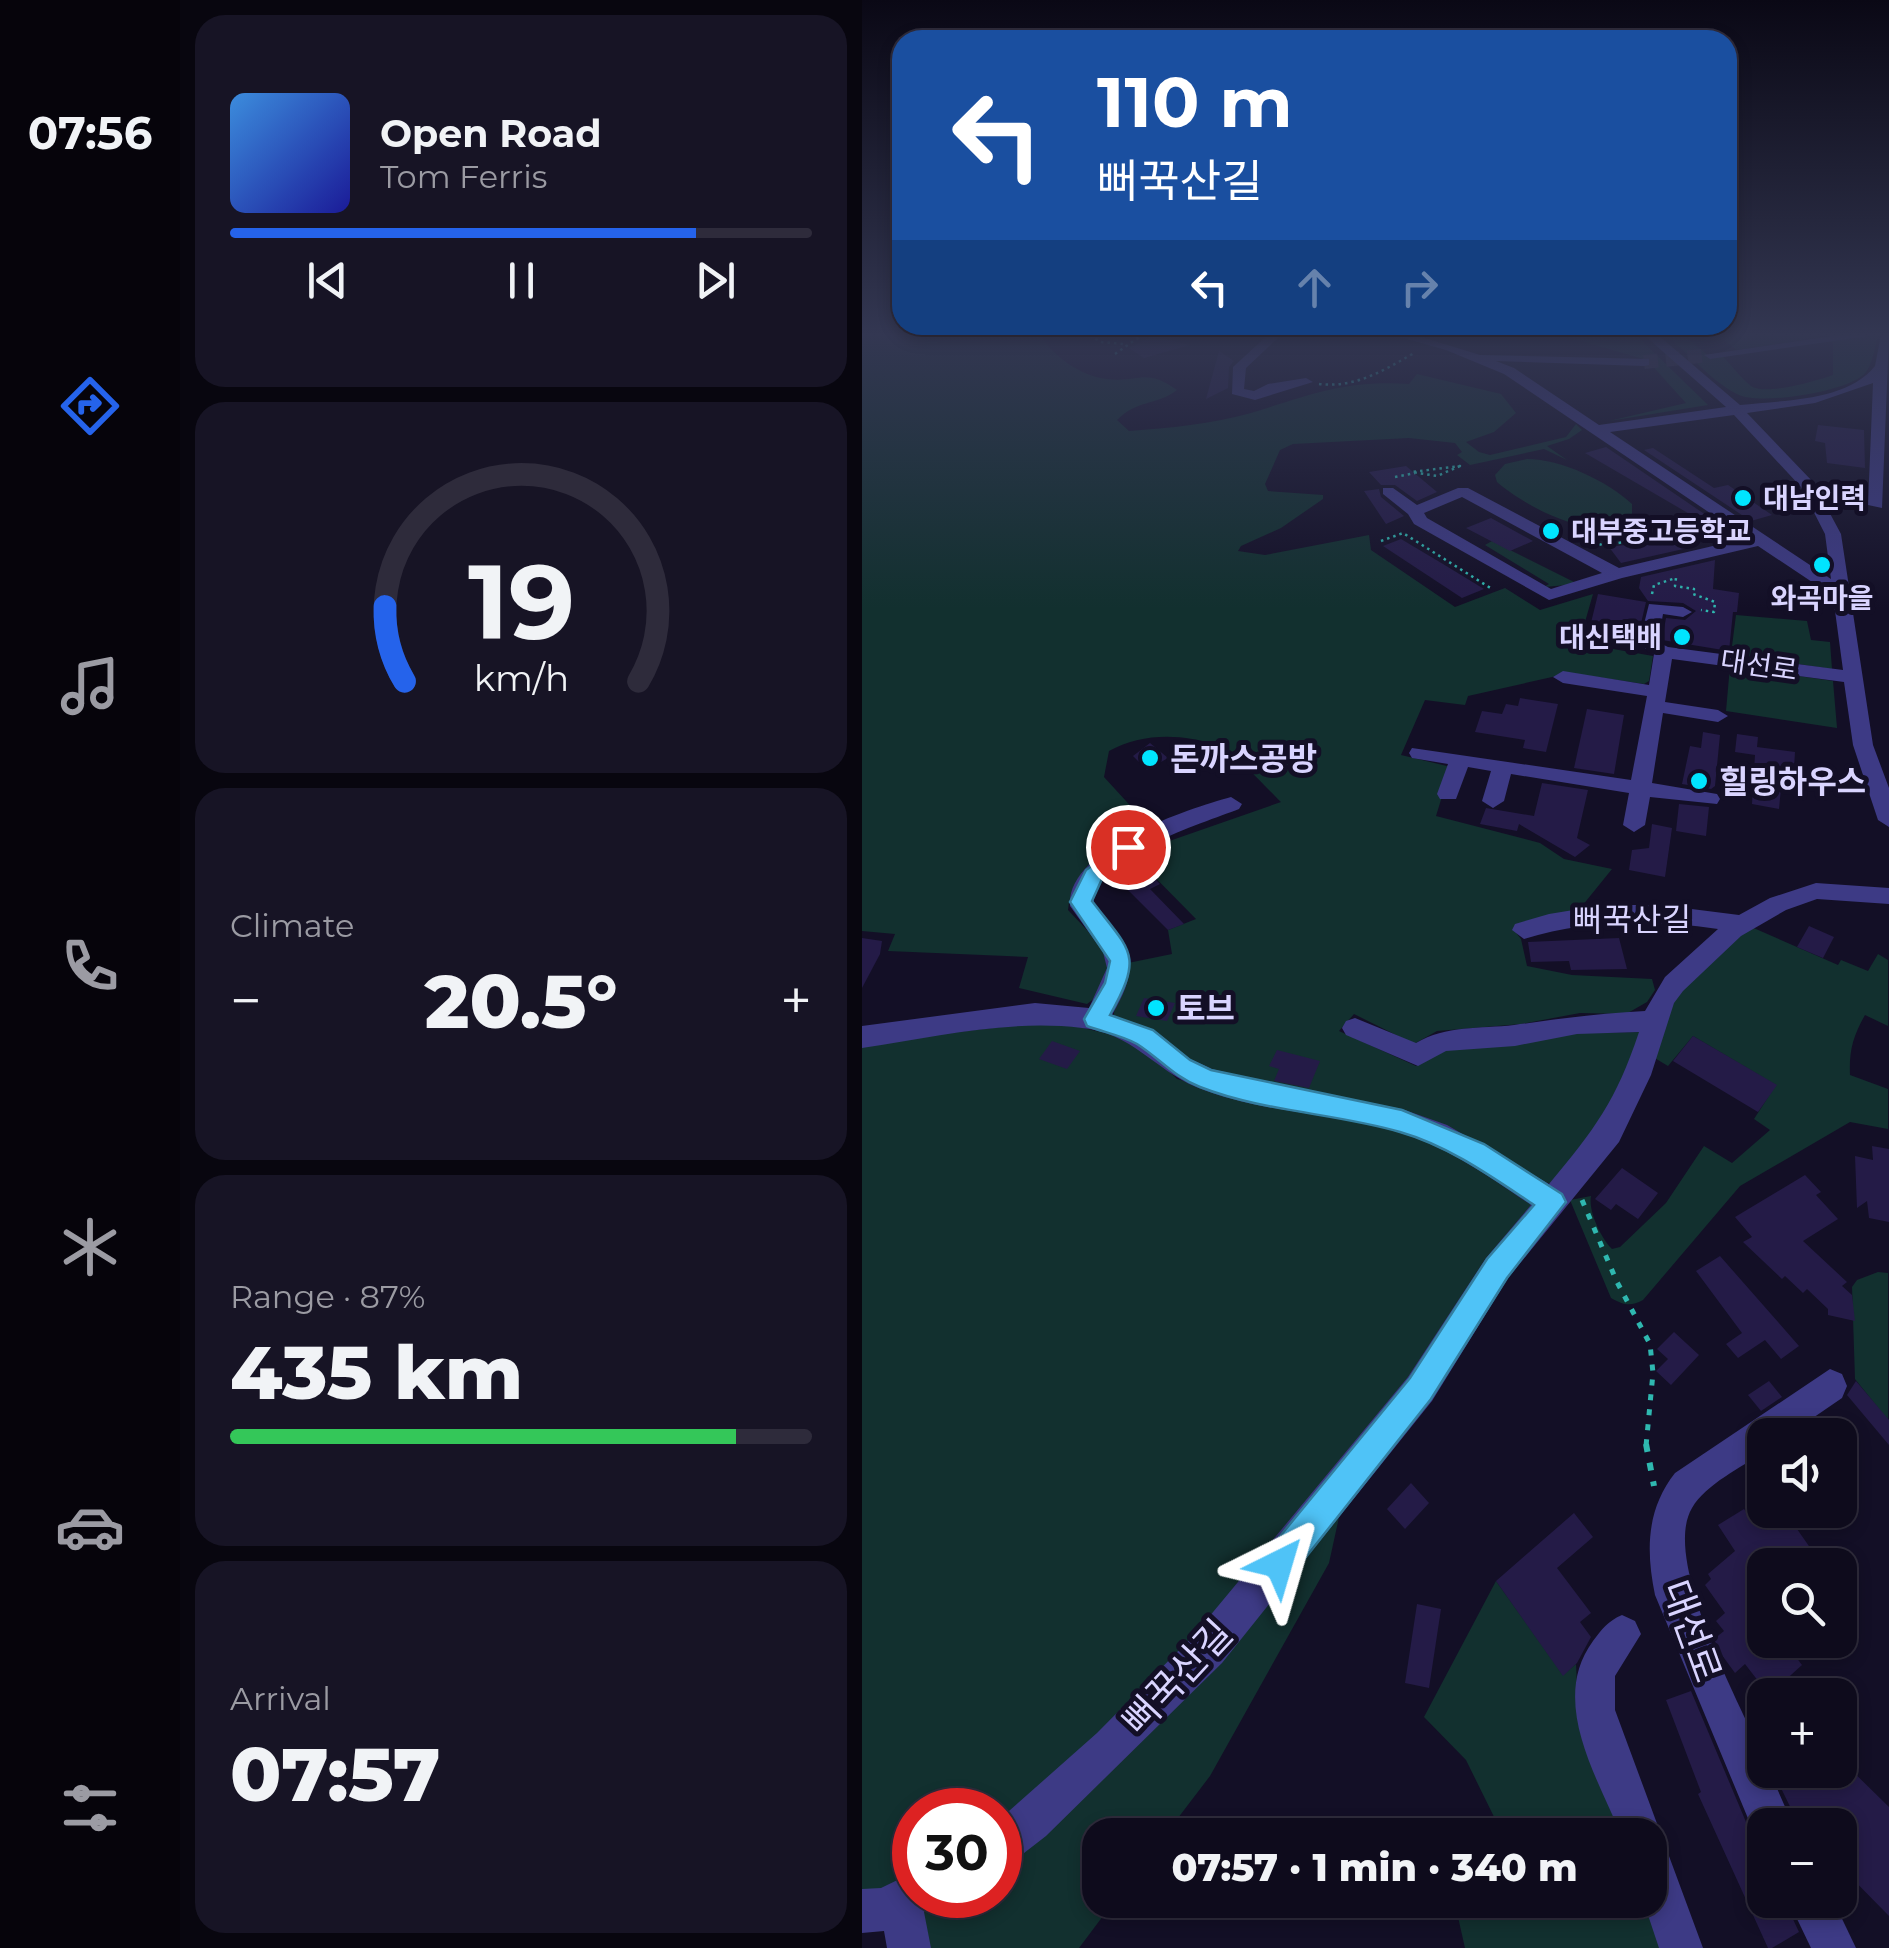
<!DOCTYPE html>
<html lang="en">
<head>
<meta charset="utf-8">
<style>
	body { margin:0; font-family:Montserrat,"Noto Sans KR",sans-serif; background:#171425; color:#f1f3f6; height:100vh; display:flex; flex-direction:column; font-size:38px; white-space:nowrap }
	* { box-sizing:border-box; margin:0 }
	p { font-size:32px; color:#9b9ba3 }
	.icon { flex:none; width:55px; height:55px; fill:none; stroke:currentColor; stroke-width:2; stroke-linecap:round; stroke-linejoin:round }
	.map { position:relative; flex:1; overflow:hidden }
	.sheet { display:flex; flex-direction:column; gap:15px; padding:15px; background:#08060f; width:682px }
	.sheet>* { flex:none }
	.banner { position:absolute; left:30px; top:30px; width:845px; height:305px; border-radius:30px; box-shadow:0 5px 15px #0003,0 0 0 2px #2e2b3b; background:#1a4fa0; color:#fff; overflow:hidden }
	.tools { position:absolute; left:885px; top:1418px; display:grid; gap:20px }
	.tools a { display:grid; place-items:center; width:110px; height:110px; border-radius:20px; background:#0e0b1c; box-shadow:0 5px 15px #0003,0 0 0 2px #2e2b3b; font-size:50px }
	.speed { position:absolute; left:30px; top:1788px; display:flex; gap:20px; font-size:50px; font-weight:700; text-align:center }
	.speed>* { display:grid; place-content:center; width:130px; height:130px; border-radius:50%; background:#0e0b1c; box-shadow:0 5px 15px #0003,0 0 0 2px #2e2b3b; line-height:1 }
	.speed .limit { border:15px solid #d22; background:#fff; color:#111 }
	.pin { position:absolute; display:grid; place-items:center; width:85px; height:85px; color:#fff; margin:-42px; border:5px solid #fff; border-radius:50%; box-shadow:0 2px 10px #0007 }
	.me { position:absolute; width:110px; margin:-55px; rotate:40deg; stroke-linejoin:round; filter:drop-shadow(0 0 8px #0008) }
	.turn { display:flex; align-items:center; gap:35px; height:210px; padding:0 40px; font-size:45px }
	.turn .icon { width:130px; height:130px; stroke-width:2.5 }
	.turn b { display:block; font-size:70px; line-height:85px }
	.lanes { display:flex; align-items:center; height:95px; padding:0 40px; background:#0003; justify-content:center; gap:50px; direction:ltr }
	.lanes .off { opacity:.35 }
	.big { font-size:75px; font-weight:800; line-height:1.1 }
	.sheet .widget { flex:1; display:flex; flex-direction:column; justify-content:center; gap:15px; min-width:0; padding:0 35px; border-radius:30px; background:#171425 }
	.sheet .dial { align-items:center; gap:0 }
	.dial svg { height:260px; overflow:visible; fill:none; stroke:#2e2b3b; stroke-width:7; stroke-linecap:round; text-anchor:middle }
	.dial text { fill:#f1f3f6; stroke:none }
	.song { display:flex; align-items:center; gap:30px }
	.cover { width:120px; height:120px; border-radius:15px; background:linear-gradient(135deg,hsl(210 70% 55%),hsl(240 70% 35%)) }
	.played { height:10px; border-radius:5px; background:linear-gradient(90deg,#2563eb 80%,#2e2b3b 80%) }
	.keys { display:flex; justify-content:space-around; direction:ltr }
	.heat { display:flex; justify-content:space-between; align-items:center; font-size:55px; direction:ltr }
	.charge { height:15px; border-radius:8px; background:linear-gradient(90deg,#34c759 87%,#2e2b3b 0) }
	.trip { position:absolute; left:220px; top:1818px; width:585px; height:100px; border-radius:30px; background:#0e0b1c; box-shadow:0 5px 15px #0003,0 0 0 2px #2e2b3b; font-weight:800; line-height:100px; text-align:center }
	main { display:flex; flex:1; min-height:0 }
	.menu { display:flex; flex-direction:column; width:180px; justify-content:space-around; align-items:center; background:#06040b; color:#9b9ba3 }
	.menu .icon { width:70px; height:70px }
	.menu .selected { color:#2563eb }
	.menu b { font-size:45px; color:#f1f3f6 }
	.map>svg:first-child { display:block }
	.green { fill:#12302f }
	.building { fill:#241b47 }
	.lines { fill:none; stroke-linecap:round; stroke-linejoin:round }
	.minor-tunnel { stroke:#312d47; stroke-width:14; stroke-dasharray:14 8; stroke-linecap:butt }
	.path-far2 { stroke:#2fb8b0; stroke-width:2.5; stroke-dasharray:2.5 4; stroke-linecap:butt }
	.path-far1 { stroke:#2fb8b0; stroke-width:5; stroke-dasharray:6 9; stroke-linecap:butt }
	.path { stroke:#2fb8b0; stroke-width:6; stroke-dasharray:8 11; stroke-linecap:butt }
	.minor { fill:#3d3a85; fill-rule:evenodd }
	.route { fill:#4fc3f7; stroke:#337fa1; stroke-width:2.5 }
	.poi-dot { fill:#00e5ff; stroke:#130f26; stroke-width:4 }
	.labels { text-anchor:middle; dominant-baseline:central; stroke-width:10; stroke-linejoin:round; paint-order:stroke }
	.far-poi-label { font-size:28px; font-weight:bold; fill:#d9d4ff; stroke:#130f26; text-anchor:start }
	.far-street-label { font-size:28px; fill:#d9d4ff; stroke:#130f26 }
	.poi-label { font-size:32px; font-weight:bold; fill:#d9d4ff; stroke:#130f26; text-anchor:start }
	.street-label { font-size:32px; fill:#d9d4ff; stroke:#130f26 }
	.near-street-label { font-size:38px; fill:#d9d4ff; stroke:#130f26 }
</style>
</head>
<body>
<main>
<nav class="menu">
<b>07:56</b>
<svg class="icon selected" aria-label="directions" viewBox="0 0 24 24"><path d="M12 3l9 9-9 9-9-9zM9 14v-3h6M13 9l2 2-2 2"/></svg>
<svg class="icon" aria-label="music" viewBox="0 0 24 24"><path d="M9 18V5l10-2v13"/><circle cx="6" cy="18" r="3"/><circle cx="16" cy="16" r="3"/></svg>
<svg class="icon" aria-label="phone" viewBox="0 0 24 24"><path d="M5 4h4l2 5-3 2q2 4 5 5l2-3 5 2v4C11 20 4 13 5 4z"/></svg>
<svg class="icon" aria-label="climate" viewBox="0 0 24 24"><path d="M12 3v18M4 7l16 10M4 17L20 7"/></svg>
<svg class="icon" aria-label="car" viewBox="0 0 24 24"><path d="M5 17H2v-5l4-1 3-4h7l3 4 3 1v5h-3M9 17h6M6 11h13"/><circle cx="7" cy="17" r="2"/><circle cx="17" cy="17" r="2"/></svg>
<svg class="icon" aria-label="filters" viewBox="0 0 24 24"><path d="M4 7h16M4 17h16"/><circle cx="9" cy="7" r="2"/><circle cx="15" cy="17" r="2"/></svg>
</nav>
<section class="sheet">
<div class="widget">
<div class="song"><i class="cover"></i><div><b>Open Road</b><p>Tom Ferris</p></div></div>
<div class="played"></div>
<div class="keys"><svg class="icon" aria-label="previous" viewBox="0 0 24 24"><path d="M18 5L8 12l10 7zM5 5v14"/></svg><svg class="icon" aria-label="pause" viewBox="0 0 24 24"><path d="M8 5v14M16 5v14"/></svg><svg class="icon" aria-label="next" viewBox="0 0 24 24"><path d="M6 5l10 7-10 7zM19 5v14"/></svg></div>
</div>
<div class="widget dial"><svg viewBox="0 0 100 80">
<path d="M14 69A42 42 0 1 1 86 69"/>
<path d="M14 69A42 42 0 0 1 8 46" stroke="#2563eb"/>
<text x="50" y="56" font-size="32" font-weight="700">19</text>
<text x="50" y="72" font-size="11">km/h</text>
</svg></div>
<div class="widget"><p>Climate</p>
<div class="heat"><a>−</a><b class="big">20.5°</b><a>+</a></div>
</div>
<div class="widget"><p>Range · 87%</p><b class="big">435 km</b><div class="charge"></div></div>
<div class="widget"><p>Arrival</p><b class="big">07:57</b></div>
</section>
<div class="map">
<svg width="1027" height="1948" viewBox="0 0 1027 1948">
	<rect width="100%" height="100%" fill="#130f26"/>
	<!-- green -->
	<g class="green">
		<path d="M0 335H178C192 357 219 376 245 379 277 383 283 367 315 390 294 406 276 399 255 420L267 431C307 428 350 424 389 413 448 395 483 380 547 384L555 374 639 394 654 413 632 432 604 442 617 452 628 455 704 437 714 424 720 430 707 439 685 446 705 460 682 449 608 465 595 455 600 452 593 443 547 438 431 444 418 450 403 484 406 491 461 495V499L419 528 379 546 376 551 403 555 507 535 509 550 593 607 643 588 678 610 731 594 717 643 791 656 787 681 782 684 708 673 606 696 603 705 563 700 539 755 589 767 574 816 678 843 702 859 750 869 716 911 652 930 659 939 665 966 710 975 790 979 793 990 785 1002 764 1014 718 1013 659 1024 575 1031 552 1044 492 1014 477 1031 554 1066 581 1050 720 1033 780 1032 758 1101 692 1184 681 1182 604 1140 336 1068 252 1015C252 996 268 983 266 963L310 954 306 930 334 919 270 854 419 802C404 788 372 751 354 745 320 733 278 733 247 751L242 777 286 825C251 845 210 865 206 910L242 948 248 971 233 998 225 1004 157 988 166 957 26 951 33 934 0 931Z"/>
		<polygon points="698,335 774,335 846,405 747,421 824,403 785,360"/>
		<path d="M804 335H970L875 350 855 335 826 339 847 356 860 355C869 365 879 378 889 386 903 396 954 381 971 375V342L967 341 1016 335C1013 346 1011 363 1004 372 989 392 898 405 877 395 851 383 826 353 804 335Z"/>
		<path d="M665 459C699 459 745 481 770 504V517C735 546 664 507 635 482L633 475 643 464Z"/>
		<polygon points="630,541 716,584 682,587 687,584 623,545"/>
		<polygon points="874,615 945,621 949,640 968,642 970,669 869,654"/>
		<polygon points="868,666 971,681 975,728 864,711"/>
		<path d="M887 926 976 965 979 960 1006 971 1016 954 1026 960V1026L1003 1015C991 1036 987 1051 988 1075L1026 1089V1129L988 1122 878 1186 781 1300C768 1307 762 1305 749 1298L708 1200 729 1196C726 1211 739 1238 750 1249L758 1247 804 1203 842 1146 870 1163 908 1130 892 1119 914 1085 831 1036 806 1066 791 1057 804 1005Z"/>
		<polygon points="191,1021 264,1038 288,1052 315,1079 414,1106 526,1125 581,1146 671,1205 553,1386 345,1640 167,1814 138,1837 138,1810 52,1810 52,1884 25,1896 0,1899 0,1043"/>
		<polygon points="1016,1272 1026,1273 1026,1420 993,1379 990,1287 995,1280"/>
		<polygon points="481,1499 467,1563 348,1776 303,1835 238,1835 238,1900 253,1900 217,1948 60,1948 51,1906 73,1895 138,1895 138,1857 178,1826"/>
		<polygon points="634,1581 701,1675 714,1664 716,1712 768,1835 641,1835 604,1760 562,1717"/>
		<polygon points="788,1887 806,1948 603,1948 596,1917 614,1900 788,1900"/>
	</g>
	<!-- building -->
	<g class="building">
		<polygon points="289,337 295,337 328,345 282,358 267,348"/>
		<polygon points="357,351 372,361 367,367 366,388 344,399"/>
		<polygon points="956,425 1002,430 1003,468 965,463 963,443 953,441"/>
		<polygon points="744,447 863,528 855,530 723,453"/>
		<polygon points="791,448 852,488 866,485 910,515 889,521 782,450"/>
		<polygon points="544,466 575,492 555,501 533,485 519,485 507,472"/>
		<polygon points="517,489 519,497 542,516 524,524 502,491"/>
		<polygon points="629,518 671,541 648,551 604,528"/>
		<polygon points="818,538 826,548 759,563 747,547"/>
		<polygon points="539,539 581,564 622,589 600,598 521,546"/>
		<polygon points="853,560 851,589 877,593 875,612 871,612 867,651 800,640 804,618 823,620 834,611 821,603 786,601 777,588 779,577"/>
		<polygon points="736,594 784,602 773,649 739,644 740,638 726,635"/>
		<polygon points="658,698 696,704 684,752 661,748 663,740 613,732 620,711 640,714 644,704 656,706"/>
		<polygon points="725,709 762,715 752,774 712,768"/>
		<polygon points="841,732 858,735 853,786 849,789 820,784 828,746 839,748"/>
		<polygon points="875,734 896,737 895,747 933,752 932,769 921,767 917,809 890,804 893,755 873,752"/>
		<polygon points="288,743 306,758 285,770 271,756"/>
		<polygon points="680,783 726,790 715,838 728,845 713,857 657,824 655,831 618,824 624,808 672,816"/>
		<polygon points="817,804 847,807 844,836 814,831"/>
		<polygon points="790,824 810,828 803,877 767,870 770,850 787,848"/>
		<polygon points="286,872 298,884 288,889 322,924 306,930 261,885"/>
		<polygon points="947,926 972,937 961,958 935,947"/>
		<polygon points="0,938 20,941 18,954 0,988"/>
		<polygon points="757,938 765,969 709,970 707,961 669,962 666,942"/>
		<polygon points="282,998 313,1003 305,1021 274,1016"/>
		<polygon points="831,1036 915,1085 896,1112 811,1061"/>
		<polygon points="190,1041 218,1051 205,1069 177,1059"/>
		<polygon points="415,1050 458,1061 447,1088 412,1081 417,1069 407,1066"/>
		<polygon points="1010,1146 1027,1149 1027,1222 1007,1218 1005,1201 995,1208 993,1156 1011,1160"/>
		<polygon points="760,1168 796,1193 776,1219 754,1204 749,1210 733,1199"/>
		<polygon points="943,1175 959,1192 954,1195 976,1219 941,1241 985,1282 980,1286 990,1295 993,1321 966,1315 966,1309 945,1289 941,1293 923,1276 920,1279 881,1242 890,1237 873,1217"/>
		<polygon points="858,1256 937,1346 919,1359 903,1340 876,1358 864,1344 880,1333 834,1271"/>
		<polygon points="812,1332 837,1355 809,1385 794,1371 806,1359 795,1349"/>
		<polygon points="907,1381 920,1397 899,1411 886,1395"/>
		<polygon points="994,1381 1027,1420 1027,1445 985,1395"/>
		<polygon points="549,1483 567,1503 543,1529 525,1509"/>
		<polygon points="882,1509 894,1526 921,1510 958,1510 935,1529 949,1549 925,1565 902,1565 902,1579 887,1589 902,1609 902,1640 921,1640 940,1665 907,1695 883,1664 873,1673 857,1651 852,1639 862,1631 854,1621 863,1613 843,1585 849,1579 846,1574 873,1551 856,1525"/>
		<polygon points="712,1513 731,1537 695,1568 729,1613 718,1622 729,1637 715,1663 701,1676 634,1581"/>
		<polygon points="555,1604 579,1609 567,1688 543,1683"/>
		<polygon points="829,1691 892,1841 902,1849 902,1900 922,1900 937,1932 910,1948 906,1948 836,1794 839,1792 804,1700"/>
		<polygon points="978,1759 1027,1807 1027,1916 978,1866 978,1825 937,1825 918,1786 928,1770 978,1770"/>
	</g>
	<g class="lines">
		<!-- minor-tunnel -->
		<polyline class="minor-tunnel" points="782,362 848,355"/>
		<!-- path-far2 -->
		<g class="path-far2">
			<polyline points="228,335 239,342 262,344"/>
			<polyline points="253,354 280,335"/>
			<path d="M457 384C493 388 521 371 552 353"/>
			<polygon points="598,466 575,476 550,472"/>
			<polyline points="533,477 553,473"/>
			<polyline points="725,540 740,545 851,531 844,524"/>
			<polyline points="519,541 541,533 630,589"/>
			<polyline points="790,594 792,585 814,578 813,586 832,589 831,594 853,602 852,612 839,610"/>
		</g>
		<!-- path-far1 -->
		<polyline class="path-far1" points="720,1200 755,1282 788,1344 791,1373 784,1446"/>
		<!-- path -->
		<polyline class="path" points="784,1444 792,1486"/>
		<!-- minor -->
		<g class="minor">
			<polygon points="406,335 419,335 384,368 382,389 392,391 406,384 444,378 451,382 393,400 370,394 371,367"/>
			<path d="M531 335H553L618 355 787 359V365L782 366 634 361 652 368 737 425 864 407 782 335H796L878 405C920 400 984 402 1013 366L1019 335H1027L1020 508 1006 505 1011 383 953 403 885 413 951 482 979 534 1011 745 1027 788V827L1016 820 991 745 982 682 810 659 803 702 856 710 866 716 856 722 801 713 790 783 855 794 858 799 855 804 788 797 783 825 772 832 761 825 767 793 649 774 642 801 631 808 620 801 629 771 606 767 594 799H578L575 794 586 764 550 758 547 753 550 748 769 780 785 696 701 683 691 677 701 671 787 685 792 654 777 644 787 604 821 607 830 612 821 617 801 614 796 642 806 647 981 670 971 596 896 546 760 578 687 600 552 524 546 514 521 494V488H531L555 505 596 488H606L757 568 885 538 642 374 584 350ZM872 415 939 487 963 534 969 579 748 432ZM600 497 740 573 689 589 565 518 562 513Z"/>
			<polygon points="977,335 1013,335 848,359 842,355"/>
			<path d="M369 797 380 804 377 809C339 824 228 857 232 906 268 950 281 962 250 1015L292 1030 328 1059 350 1069 425 1088 540 1109 585 1125 687 1184C733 1129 754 1101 777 1032L715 1034 653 1046 584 1051 556 1066 484 1035 480 1028 484 1021 493 1018 554 1043C584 1025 618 1029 652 1025 696 1019 739 1013 783 1011L803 977 856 929C790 919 726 919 662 939L650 930 653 924 687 914 742 905H798L877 915 908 898 954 883 1027 888V904L955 899 924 910 879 936 821 991 812 1003 789 1075 757 1142 646 1278 570 1401 360 1663 184 1836 153 1860 138 1866V1819L235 1733 332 1635 546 1377 624 1258 669 1205C629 1178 589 1149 542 1134 475 1112 400 1114 334 1087 292 1069 270 1033 220 1028 147 1019 73 1037 0 1048V1026L173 1003 227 1008 245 968 241 952 208 906C204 849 325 809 369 797Z"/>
			<path d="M968 1369 980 1374 985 1386 980 1398 926 1435H902V1452C880 1467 844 1484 830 1508 799 1560 879 1706 902 1759V1770H907L931 1825H902V1843L895 1840 793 1595C784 1551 784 1510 813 1473Z"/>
			<path d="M760 1615 773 1621 779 1634 753 1676V1710L841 1948H797L781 1900H788V1835H759C735 1776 687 1701 731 1641 740 1629 746 1621 760 1615Z"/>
			<polygon points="52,1872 52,1895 73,1895 62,1912 69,1948 25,1948 22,1931 0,1933 0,1889 19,1888"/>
			<polygon points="926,1900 971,1900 994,1948 949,1948"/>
		</g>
	</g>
	<!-- sky -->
	<linearGradient id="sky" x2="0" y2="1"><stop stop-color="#0a0815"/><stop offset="0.55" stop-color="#333752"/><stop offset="1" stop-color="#333752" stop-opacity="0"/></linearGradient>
	<rect width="1027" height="608" fill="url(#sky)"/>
	<!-- route -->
	<path class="route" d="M266 840 276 847 240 879 230 901C269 952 282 954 248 1015L291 1030 328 1060 349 1070 540 1110 622 1144 700 1194 704 1202 645 1278 569 1399 429 1576 417 1580 405 1576 400 1564 405 1552 548 1378 625 1259 672 1205C630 1177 587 1146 538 1132 473 1113 402 1112 338 1087 312 1077 297 1058 275 1044 261 1036 241 1032 225 1026L222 1019 243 983 248 961 208 902 224 870Z"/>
	<!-- markers -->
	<g class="poi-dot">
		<circle cx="881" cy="498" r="10"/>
		<circle cx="689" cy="531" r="10"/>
		<circle cx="960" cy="565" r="10"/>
		<circle cx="820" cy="637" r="10"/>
		<circle cx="288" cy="758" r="10"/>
		<circle cx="837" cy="781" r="10"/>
		<circle cx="294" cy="1008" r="10"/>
	</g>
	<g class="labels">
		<!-- far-poi labels -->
		<g class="far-poi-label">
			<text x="901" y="498">대남인력</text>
			<text x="709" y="531">대부중고등학교</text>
			<text x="960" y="598" text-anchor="middle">와곡마을</text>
			<text x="800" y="637" text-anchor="end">대신택배</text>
		</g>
		<!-- far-street labels -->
		<g class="far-street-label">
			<text transform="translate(897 665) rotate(8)">대선로</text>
		</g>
		<!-- poi labels -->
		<g class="poi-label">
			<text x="308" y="758">돈까스공방</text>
			<text x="857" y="781">힐링하우스</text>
			<text x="314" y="1008">토브</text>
		</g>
		<!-- street labels -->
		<g class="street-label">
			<text x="770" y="919">뻐꾹산길</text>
		</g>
		<!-- near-street labels -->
		<g class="near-street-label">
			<text transform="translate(830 1631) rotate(70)">대선로</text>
			<text transform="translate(315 1677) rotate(-47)">뻐꾹산길</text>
		</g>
	</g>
</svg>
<div class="tools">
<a><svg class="icon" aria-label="sound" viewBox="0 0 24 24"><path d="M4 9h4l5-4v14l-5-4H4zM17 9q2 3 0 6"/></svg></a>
<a><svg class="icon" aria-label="search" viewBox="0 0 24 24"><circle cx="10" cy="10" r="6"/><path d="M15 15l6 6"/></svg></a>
<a>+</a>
<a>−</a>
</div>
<div class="speed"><div class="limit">30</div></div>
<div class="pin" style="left:266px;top:847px;background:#d93025"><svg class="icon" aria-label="arrive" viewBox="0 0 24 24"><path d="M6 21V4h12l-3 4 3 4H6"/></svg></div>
<svg class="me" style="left:417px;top:1564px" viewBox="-20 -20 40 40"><path d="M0-17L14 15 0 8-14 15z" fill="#4fc3f7" stroke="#fff" stroke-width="4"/></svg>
<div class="trip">07:57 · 1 min · 340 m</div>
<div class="banner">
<div class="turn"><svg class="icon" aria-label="left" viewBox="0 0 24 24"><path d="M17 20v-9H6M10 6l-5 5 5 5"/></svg><div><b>110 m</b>뻐꾹산길</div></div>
<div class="lanes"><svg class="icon" aria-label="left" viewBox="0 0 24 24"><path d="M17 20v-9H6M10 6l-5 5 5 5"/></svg><svg class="icon off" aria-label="ahead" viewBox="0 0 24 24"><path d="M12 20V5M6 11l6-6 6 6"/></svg><svg class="icon off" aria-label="right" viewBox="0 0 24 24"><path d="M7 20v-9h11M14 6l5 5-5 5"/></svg></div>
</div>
</div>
</main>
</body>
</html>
